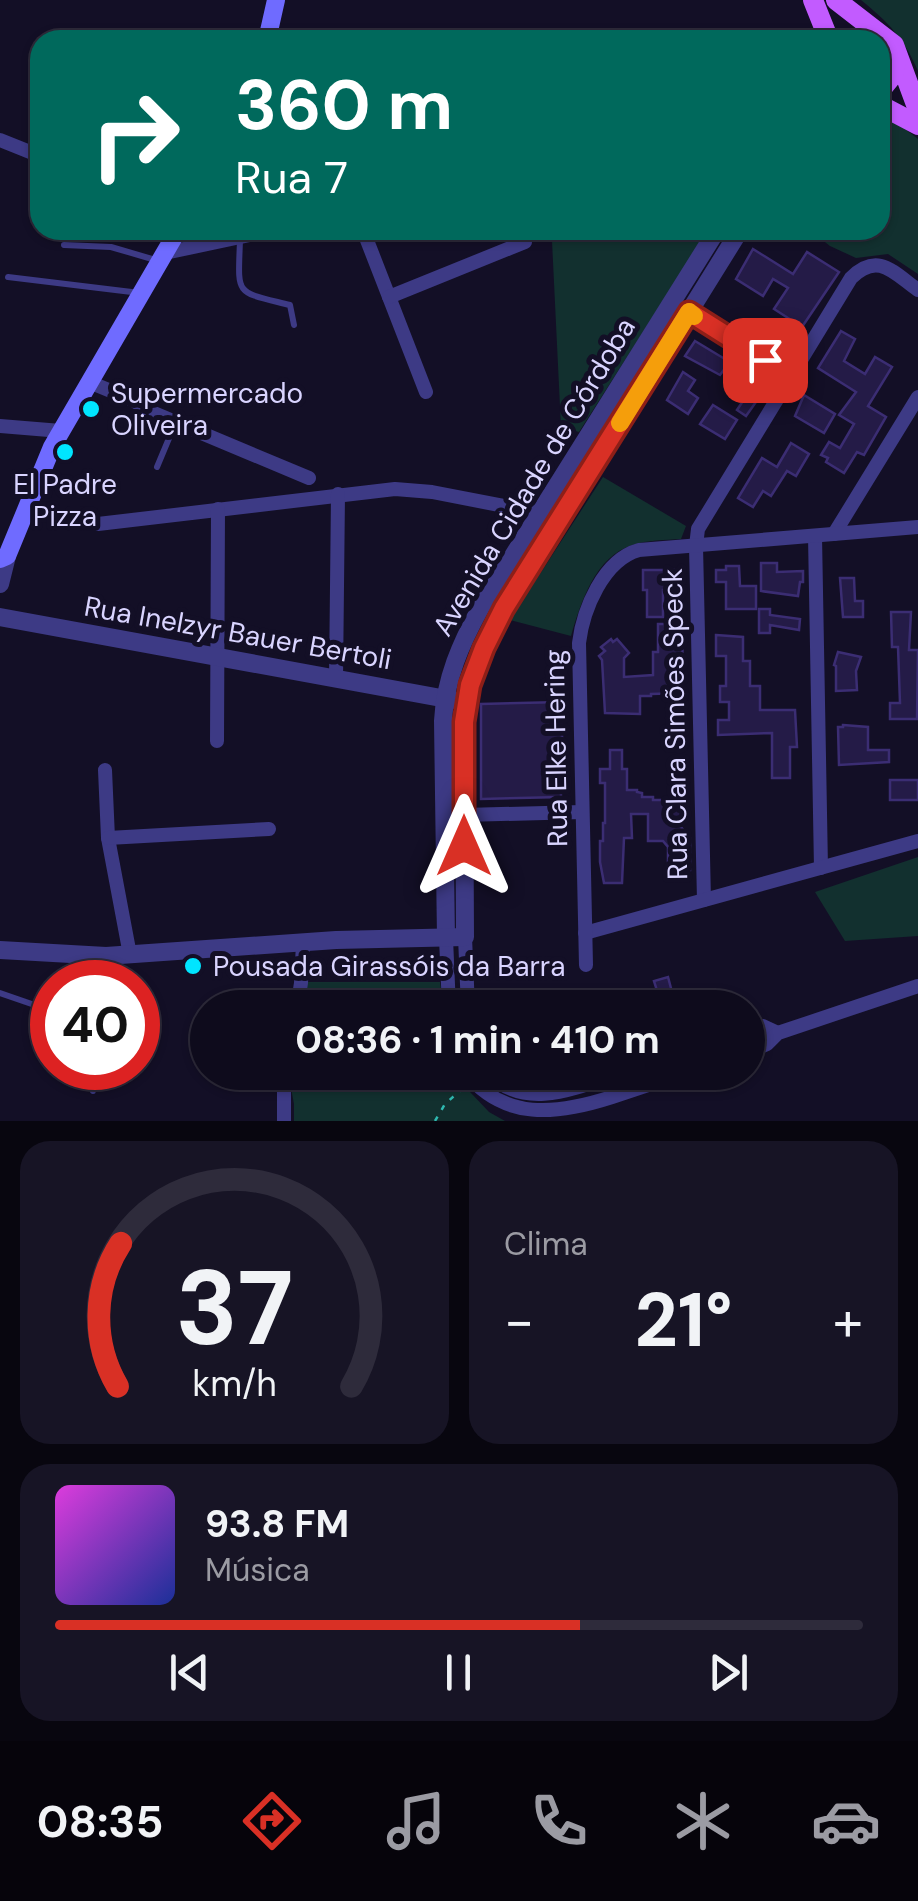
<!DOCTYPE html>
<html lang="pt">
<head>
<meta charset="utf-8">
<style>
	body { margin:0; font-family:"DM Sans",sans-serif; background:#171425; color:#f1f3f6; height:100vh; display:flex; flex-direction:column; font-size:38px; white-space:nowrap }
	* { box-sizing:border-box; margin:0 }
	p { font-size:32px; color:#9b9ba3 }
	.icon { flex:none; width:55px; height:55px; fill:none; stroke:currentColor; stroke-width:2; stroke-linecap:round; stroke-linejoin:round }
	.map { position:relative; height:1121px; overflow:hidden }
	.side { display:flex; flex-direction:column; gap:20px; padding:20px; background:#08060f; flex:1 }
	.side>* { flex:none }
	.guide { position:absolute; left:30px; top:30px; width:860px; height:210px; border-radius:30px; box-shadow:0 2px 8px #0004,0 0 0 2px #2e2b3b; background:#00695c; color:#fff; overflow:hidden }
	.speed { position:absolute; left:30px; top:960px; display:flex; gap:20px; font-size:50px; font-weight:700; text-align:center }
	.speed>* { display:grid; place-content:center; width:130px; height:130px; border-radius:50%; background:#0e0b1c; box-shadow:0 2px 8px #0004,0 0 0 2px #2e2b3b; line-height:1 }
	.speed .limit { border:15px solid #d22; background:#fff; color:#111 }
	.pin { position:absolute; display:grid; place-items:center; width:85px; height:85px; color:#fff; margin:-42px; border-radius:20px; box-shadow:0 5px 15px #0006 }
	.me { position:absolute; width:110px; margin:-55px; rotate:0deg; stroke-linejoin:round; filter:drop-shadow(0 0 8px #0008) }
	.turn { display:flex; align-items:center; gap:35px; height:210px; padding:0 40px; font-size:45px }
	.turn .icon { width:130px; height:130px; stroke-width:2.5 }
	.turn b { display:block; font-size:70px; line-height:85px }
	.big { font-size:75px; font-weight:700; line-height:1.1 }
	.side .tile { flex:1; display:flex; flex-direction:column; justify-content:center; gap:15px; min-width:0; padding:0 35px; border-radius:30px; background:#171425 }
	.side .dial { align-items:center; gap:0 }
	.dial svg { height:260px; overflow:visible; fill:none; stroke:#2e2b3b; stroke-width:7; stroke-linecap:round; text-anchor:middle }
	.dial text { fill:#f1f3f6; stroke:none }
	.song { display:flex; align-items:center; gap:30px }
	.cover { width:120px; height:120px; border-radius:15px; background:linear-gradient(135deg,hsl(300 70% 55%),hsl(230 70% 35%)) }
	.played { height:10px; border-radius:5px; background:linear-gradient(90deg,#d93025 65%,#2e2b3b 65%) }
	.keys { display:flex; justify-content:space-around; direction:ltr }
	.heat { display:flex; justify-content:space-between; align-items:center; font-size:55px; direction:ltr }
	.side .tiles { flex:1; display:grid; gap:20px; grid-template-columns:1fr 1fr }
	.tile:last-child { grid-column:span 2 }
	.trip { position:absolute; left:190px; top:990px; width:575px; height:100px; border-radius:50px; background:#0e0b1c; box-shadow:0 2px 8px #0004,0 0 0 2px #2e2b3b; font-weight:700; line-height:100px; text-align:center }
	.dock { display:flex; height:160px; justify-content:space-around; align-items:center; background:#06040b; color:#9b9ba3 }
	.dock .icon { width:70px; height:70px }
	.dock .selected { color:#d93025 }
	.dock b { font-size:45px; color:#f1f3f6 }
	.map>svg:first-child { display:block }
	.green { fill:#12302f }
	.building { fill:#241b47; stroke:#3b2d73; stroke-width:2.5 }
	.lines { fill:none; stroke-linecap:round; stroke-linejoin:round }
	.path { stroke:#2fb8b0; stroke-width:2.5; stroke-dasharray:5 8; stroke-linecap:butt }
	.service { stroke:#3d3a85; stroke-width:6 }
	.minor { stroke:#3d3a85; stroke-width:14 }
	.tertiary { stroke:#3d3a85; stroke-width:18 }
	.secondary { stroke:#6f6bff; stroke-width:18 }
	.primary { stroke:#c25bff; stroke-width:20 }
	.route-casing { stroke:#8d1f18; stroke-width:25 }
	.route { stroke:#d93025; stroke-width:18 }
	.slow { stroke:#f59e0b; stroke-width:18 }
	.poi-dot { fill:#00e5ff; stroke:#130f26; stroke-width:4 }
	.labels { text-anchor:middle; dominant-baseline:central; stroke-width:10; stroke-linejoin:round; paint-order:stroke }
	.poi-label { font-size:28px; fill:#d9d4ff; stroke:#130f26; text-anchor:start }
	.street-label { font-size:28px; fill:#d9d4ff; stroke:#130f26 }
</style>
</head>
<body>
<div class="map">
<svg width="918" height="1121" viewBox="0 0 918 1121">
	<rect width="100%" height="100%" fill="#130f26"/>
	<!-- green -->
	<g class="green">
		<path d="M861 0H918V71C904 38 888 22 861 0Z"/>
		<polygon points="880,122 896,122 918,139 918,274 888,254 856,258 830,246 816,235 817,230 880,230"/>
		<polygon points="558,230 594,230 595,233 636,242 639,230 708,230 579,432 561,427 552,241"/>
		<path d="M603 477 686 526 681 539C665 540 648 540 632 545 595 557 581 602 571 636L510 620Z"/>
		<polygon points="918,857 918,936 845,941 815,892"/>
		<polygon points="307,982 440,982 443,1007 302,1008"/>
		<polygon points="288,1072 452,1073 489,1112 505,1121 294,1121 294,1104"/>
	</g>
	<!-- building -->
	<g class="building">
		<polygon points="753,249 793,274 807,252 839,272 802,327 774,309 788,288 773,279 763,296 736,279"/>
		<polygon points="841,331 855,339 844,361 865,374 875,357 892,367 868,406 886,417 864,455 857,452 844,473 826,462 828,458 821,455 829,442 840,448 854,424 839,415 856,392 818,368"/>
		<polygon points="695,341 768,385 746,416 737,410 751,389 723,371 720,375 685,356"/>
		<polygon points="683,372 695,380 688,391 698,398 688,414 667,400"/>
		<polygon points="804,395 835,414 824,433 795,416"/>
		<polygon points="713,405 737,420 725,439 700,424"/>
		<polygon points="791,443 809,454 796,476 787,471 771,496 763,491 753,507 738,498 762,458 777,467"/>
		<polygon points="761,563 777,563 777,572 803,571 803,582 800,582 798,596 761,591"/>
		<polygon points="726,566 739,566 740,586 756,586 756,609 726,609 726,582 716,582 716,570 726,570"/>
		<polygon points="643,570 674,570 674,590 663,590 663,617 647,617 647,590 643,590"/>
		<polygon points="840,578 854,578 855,601 863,601 863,617 843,617"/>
		<polygon points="759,609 770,609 770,615 800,619 799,630 770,625 770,633 759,633"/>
		<polygon points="891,612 911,612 909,650 918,650 917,719 890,719 890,703 900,703 898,647 892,647"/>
		<polygon points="658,624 683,624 682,674 684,674 684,693 651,694 651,696 640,696 640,714 605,713 602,660 599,656 605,651 601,647 611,639 613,642 617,639 629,653 624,658 624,677 653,675 653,652 658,652"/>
		<polygon points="716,635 743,637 743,661 750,661 750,686 760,686 760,710 795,710 797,747 790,747 790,778 772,778 772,733 718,735 718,720 729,720 729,702 720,702 720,686 726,686 726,656 716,656"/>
		<polygon points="838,652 861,657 856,671 857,690 836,691 836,666 834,665"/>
		<polygon points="562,702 562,742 560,742 561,797 481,799 481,704"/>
		<polygon points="843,725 868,727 868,750 889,750 889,762 839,765 838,727 843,727"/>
		<polygon points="610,750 622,750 622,769 627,769 627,790 637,790 637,792 642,793 642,797 653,797 653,800 672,800 673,795 685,795 685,820 675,820 690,838 690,870 668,870 668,847 663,841 648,841 648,814 631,814 632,838 624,838 622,883 604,883 600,862 600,841 603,841 603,823 605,823 605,783 600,783 600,769 610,769"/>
		<rect x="890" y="780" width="28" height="20"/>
		<polygon points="668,977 672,992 676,991 681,1008 658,1008 655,998 659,997 654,981"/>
	</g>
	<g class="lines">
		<!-- path -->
		<g class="path">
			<polyline points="390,1008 405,998 421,997"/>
			<polyline points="399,1008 406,1008"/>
			<polyline points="435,1121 445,1104 462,1089"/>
		</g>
		<!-- service -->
		<g class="service">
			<path d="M240 240C238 297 234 291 290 305L294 325"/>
			<polyline points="64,245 111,247 159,261"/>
			<polyline points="8,277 140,293"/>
			<polyline points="157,467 175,424"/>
			<polyline points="0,993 52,1011"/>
			<polyline points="301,995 334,994"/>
			<polyline points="93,1091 97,1068"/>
		</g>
		<!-- minor -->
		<g class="minor">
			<polyline points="0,140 40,156"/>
			<polyline points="363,230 426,392"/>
			<polyline points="165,253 273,230"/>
			<polyline points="389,297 525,242"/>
			<polyline points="672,302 790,376"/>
			<polyline points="89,382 133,400 149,411 309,478"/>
			<polyline points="0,426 61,431"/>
			<polyline points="98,524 395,489 432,492 561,517"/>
			<polyline points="834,534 918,397"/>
			<polyline points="815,536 821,868"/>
			<polyline points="336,679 338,494"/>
			<polyline points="217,741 218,509"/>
			<polyline points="105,770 108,838 130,955"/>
			<polyline points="464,815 582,812"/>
			<polyline points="108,838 269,829"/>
			<path d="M704 900 696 546 698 529 851 278C878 251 894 273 918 290"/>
			<polyline points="585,933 918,841"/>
			<polyline points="465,937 468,1008"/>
			<polyline points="446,938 449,1008"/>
			<path d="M586 965 579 643C583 610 603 560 639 550L918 527"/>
			<polyline points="297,1008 301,983 303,943"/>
			<polyline points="748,1031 763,1026 778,1033"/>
			<polyline points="748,1052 767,1044 778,1033 918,986"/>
			<polyline points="284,1072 284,1121"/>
			<path d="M465 1072C504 1121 556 1115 612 1097 637 1089 661 1081 686 1072"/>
			<path d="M487 1072C525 1113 578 1087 622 1072"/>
		</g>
		<!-- tertiary -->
		<g class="tertiary">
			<polyline points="0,584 7,556"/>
			<polyline points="0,617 452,700"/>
			<path d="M446 938 443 721C445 679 461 643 481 607L717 230"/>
			<path d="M0 950 106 956 336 940 465 937 464 722C468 680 484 644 505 608L740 230"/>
		</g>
		<!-- secondary -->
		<g class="secondary">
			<polyline points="267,40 276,0"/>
			<polyline points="0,559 7,556 52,447 178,230"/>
		</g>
		<!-- primary -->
		<g class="primary">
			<polyline points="813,0 829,40"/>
			<polyline points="836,0 894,45 918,110"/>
			<polyline points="851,40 870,35 881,36"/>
			<polyline points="880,91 893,75 897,55"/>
			<polyline points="880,105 918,125"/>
		</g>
	</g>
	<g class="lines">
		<defs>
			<polyline id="route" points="464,846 464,722 470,685 484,648 504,608 689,312 765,360"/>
		</defs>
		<!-- route casing -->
		<use href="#route" class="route-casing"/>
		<!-- route -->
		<use href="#route" class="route"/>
		<!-- slow -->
		<polyline class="slow" points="620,423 689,312 694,316"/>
	</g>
	<!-- markers -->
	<g class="poi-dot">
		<circle cx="91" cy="409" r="10"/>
		<circle cx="65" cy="452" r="10"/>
		<circle cx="193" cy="966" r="10"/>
	</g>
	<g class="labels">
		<!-- poi labels -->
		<g class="poi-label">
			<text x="111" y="393">Supermercado<tspan x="111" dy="32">Oliveira</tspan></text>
			<text x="65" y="484" text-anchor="middle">El Padre<tspan x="65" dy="32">Pizza</tspan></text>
			<text x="213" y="966">Pousada Girassóis da Barra</text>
		</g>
		<!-- street labels -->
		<g class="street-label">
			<text transform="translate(534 477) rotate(-59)">Avenida Cidade de Córdoba</text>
			<text transform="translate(238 633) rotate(10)">Rua Inelzyr Bauer Bertoli</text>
			<text transform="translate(675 724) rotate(-91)">Rua Clara Simões Speck</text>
			<text transform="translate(556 748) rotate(-91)">Rua Elke Hering</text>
		</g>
	</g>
</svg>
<div class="speed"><div class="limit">40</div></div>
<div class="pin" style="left:765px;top:360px;background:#d93025"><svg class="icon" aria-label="arrive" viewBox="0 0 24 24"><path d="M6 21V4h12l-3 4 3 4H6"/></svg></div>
<svg class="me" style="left:464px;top:846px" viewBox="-20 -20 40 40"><path d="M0-17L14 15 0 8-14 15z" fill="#d93025" stroke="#fff" stroke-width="4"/></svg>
<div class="trip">08:36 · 1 min · 410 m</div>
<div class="guide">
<div class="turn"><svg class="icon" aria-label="right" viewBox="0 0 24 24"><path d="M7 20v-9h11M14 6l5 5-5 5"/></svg><div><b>360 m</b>Rua 7</div></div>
</div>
</div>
<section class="side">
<div class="tiles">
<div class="tile dial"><svg viewBox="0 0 100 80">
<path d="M14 69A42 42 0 1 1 86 69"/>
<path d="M14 69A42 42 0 0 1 15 25" stroke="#d93025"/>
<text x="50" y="56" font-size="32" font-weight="700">37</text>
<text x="50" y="72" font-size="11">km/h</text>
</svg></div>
<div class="tile"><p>Clima</p>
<div class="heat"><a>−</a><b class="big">21°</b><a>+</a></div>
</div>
<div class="tile">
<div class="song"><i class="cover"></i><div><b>93.8 FM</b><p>Música</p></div></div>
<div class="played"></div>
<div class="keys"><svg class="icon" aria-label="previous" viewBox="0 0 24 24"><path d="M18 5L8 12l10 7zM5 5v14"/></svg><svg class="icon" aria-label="pause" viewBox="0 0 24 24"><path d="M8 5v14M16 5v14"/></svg><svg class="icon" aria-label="next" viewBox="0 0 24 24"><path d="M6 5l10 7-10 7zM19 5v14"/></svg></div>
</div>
</div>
</section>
<nav class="dock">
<b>08:35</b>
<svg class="icon selected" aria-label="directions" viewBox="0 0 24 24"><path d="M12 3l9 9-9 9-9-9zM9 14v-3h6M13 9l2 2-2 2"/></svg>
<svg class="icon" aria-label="music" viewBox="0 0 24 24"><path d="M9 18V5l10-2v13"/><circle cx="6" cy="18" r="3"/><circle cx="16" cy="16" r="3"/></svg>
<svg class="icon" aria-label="phone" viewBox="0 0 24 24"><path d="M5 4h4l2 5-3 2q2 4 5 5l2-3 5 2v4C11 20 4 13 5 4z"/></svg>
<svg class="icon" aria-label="climate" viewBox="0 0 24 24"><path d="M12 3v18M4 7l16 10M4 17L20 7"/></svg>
<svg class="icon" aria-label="car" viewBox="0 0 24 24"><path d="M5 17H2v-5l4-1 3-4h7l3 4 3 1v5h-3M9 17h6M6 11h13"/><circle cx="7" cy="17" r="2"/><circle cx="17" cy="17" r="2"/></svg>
</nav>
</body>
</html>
